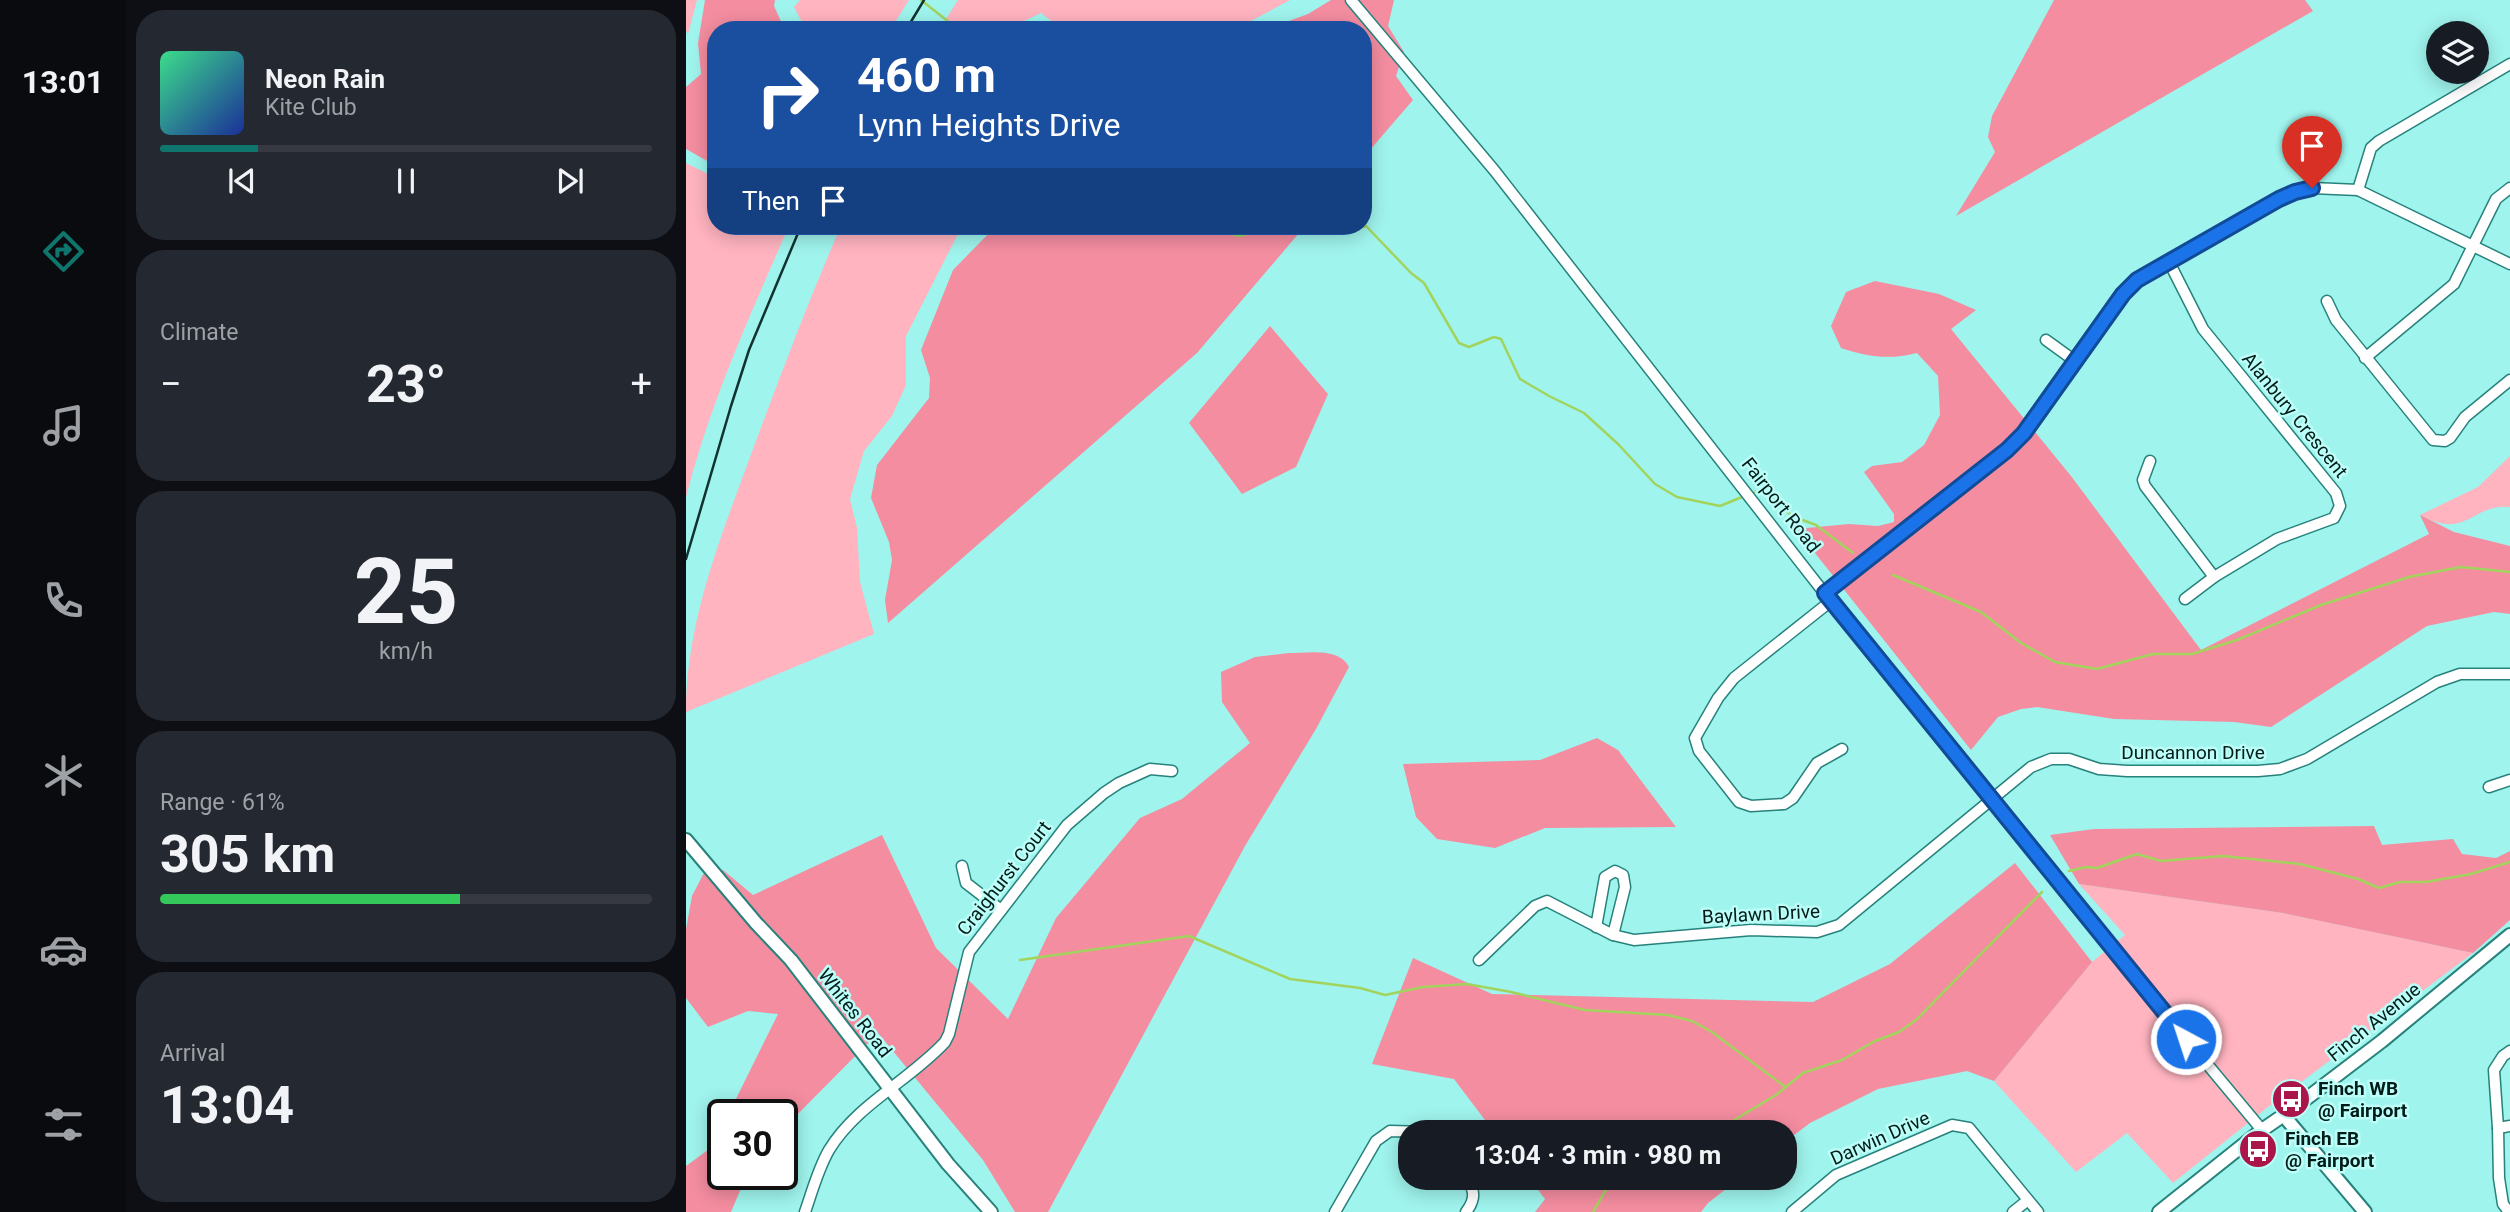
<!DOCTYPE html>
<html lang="en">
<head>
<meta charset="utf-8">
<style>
	body { margin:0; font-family:Roboto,sans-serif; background:#242831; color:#f1f3f6; height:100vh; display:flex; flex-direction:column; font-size:26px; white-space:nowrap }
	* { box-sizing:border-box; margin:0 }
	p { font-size:23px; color:#9ea1a6 }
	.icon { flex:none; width:38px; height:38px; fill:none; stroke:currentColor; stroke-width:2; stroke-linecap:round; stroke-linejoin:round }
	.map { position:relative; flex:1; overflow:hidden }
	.side { display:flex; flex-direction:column; gap:10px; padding:10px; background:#0d0f14; width:560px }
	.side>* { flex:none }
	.hud { position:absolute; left:21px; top:21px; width:665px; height:214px; border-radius:28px; box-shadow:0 4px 18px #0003; background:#1a4fa0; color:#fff; overflow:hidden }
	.buttons { position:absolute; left:1740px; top:21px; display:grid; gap:14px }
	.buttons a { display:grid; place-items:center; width:63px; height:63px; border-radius:50%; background:#171b24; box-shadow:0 4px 18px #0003; font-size:35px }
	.speed { position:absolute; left:21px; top:1099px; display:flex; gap:14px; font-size:35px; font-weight:700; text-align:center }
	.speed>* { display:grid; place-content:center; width:91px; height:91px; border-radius:50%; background:#171b24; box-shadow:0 4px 18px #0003; line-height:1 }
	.speed .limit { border:4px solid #111; border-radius:10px; background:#fff; color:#111 }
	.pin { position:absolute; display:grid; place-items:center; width:60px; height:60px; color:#fff; margin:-72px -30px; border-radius:50% 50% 50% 0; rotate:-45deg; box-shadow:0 0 7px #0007 }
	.pin .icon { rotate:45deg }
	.me { position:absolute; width:77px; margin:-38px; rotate:320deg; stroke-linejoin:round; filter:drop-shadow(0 0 5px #0008) }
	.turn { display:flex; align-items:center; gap:24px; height:147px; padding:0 35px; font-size:32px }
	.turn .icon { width:91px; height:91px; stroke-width:2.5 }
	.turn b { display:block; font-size:49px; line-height:60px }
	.then { display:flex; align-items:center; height:66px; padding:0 35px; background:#0003; gap:14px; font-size:26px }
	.big { font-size:52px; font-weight:700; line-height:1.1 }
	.side .tile { flex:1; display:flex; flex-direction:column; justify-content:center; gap:10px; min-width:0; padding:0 24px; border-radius:28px; background:#242831 }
	.side .dial { align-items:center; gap:0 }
	.dial b { font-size:91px; line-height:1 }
	.song { display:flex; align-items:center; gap:21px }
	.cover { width:84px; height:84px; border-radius:10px; background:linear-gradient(135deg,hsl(150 70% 55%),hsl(230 70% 35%)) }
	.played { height:7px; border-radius:4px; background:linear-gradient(90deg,#0f766e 20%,#363941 20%) }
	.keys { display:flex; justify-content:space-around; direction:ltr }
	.heat { display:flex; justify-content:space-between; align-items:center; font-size:38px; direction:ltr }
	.charge { height:10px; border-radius:5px; background:linear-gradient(90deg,#34c759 61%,#363941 0) }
	.trip { position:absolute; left:712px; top:1120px; width:399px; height:70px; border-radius:28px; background:#171b24; box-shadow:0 4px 18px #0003; font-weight:700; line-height:70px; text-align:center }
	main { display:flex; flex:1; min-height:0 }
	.dock { display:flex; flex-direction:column; width:126px; justify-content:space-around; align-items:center; background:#090b0e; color:#9ea1a6 }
	.dock .icon { width:49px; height:49px }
	.dock .on { color:#0f766e }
	.dock b { font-size:32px; color:#f1f3f6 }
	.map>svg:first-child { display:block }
	.green { fill:#ffb4c0 }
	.forest { fill:#f48da0 }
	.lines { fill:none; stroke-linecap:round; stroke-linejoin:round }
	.stream { stroke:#a2d45d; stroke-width:2.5 }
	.street-casing { stroke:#27827c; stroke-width:13 }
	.secondary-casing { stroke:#27827c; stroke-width:16 }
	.street { stroke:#fff; stroke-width:10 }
	.secondary { stroke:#fff; stroke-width:12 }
	.rail { stroke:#123230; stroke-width:2.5 }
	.route-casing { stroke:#114b97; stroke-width:18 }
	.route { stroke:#1a73e8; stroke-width:12 }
	.labels { text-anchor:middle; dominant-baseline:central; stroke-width:5; stroke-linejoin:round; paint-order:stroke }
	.street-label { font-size:19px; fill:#021c1a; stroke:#bcfef8 }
	.poi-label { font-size:19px; font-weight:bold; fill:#021c1a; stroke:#bcfef8; text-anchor:start }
</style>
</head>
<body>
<main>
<nav class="dock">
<b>13:01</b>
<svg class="icon on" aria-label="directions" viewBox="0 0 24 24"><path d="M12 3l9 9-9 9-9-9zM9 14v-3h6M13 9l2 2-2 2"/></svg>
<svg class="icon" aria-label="music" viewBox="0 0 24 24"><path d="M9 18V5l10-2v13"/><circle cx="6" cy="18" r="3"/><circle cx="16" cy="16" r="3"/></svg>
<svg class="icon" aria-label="phone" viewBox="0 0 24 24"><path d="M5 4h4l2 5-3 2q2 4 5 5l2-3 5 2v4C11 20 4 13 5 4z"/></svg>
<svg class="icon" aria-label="climate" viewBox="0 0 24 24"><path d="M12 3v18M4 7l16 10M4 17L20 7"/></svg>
<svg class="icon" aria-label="car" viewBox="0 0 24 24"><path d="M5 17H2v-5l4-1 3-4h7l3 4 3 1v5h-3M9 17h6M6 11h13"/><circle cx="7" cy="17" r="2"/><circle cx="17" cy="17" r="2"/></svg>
<svg class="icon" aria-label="filters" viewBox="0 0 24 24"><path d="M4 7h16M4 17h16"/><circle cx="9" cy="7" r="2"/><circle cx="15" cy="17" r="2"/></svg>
</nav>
<section class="side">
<div class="tile">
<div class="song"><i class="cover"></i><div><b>Neon Rain</b><p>Kite Club</p></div></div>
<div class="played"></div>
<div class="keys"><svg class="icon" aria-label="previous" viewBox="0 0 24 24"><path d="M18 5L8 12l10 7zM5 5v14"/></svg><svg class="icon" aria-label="pause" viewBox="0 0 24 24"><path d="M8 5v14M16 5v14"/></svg><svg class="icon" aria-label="next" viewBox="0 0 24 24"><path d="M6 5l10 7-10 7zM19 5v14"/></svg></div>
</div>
<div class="tile"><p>Climate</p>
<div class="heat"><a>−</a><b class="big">23°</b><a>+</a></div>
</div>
<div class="tile dial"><b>25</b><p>km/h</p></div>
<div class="tile"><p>Range · 61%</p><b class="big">305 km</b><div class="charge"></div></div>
<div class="tile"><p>Arrival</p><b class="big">13:04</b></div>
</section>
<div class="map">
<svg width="1824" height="1212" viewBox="0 0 1824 1212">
	<rect width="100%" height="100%" fill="#9ff4ed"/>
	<!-- green -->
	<g class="green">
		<polygon points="0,0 11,0 2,34 0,31"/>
		<polygon points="114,0 223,0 204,30 120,30 108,7"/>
		<polygon points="272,0 604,0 548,30 377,30 355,13 332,24 329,30 253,30"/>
		<path d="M0 163 30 178V226H103C64 315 24 403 0 497Z"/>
		<path d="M155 226H282L272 234 220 336V385L206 416 178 451 164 499 171 528 174 582 188 634 0 712C0 620 36 534 67 449 95 374 123 299 155 226Z"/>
		<path d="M1824 456V507C1786 503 1781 541 1734 515L1792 487Z"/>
		<polygon points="1393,884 1597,913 1787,953 1582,1107 1487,1183 1441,1133 1390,1172 1308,1081 1406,962 1439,935"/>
	</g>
	<!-- forest -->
	<g class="forest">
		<polygon points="19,0 89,0 88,6 99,30 30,30 30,166 0,149 0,87 15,74 12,43"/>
		<polygon points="645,0 708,0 702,26 718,52 710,76 727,100 677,158 677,30 578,30 622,14"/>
		<polygon points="1368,0 1619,0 1627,11 1270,216 1309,152 1302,137 1306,116"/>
		<polygon points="310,226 619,226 511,353 202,623 199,600 206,560 203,542 185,498 191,465 243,398 244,378 235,350 267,270"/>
		<path d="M1189 281 1253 294 1290 310 1265 329 1385 476 1515 650 1743 534 1734 515 1768 532 1824 546V614L1808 612 1741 626 1585 727 1548 722 1428 719 1351 707 1335 709 1312 717 1285 750 1110 529 1163 524 1192 526 1208 522V514L1178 472 1186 466 1216 462 1238 445 1254 415 1252 376 1231 353C1203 360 1182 357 1155 348L1145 326 1160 292Z"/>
		<polygon points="584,326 642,394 610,467 556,494 503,423"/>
		<path d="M603 653C622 653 653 647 663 667L630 729 559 846 362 1212H329L297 1160 192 1033 96 1130V1115H42L92 1014 62 1011 22 1027 0 998V929L6 896 20 869 37 870 67 895 196 835 250 948 322 1019 370 918 454 818 496 799 564 743 536 702 535 672 569 657Z"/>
		<polygon points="911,738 932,750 990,827 859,828 809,848 751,839 730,817 717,764 854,760"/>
		<polygon points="1688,826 1696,845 1767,839 1776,854 1810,858 1824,851 1824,920 1787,953 1597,913 1393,884 1364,835 1408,829"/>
		<polygon points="1329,863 1406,962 1308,1081 1281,1071 1192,1089 1124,1123 1099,1142 1099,1132 808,1132 768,1079 686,1064 727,958 806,994 1127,1002 1204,964"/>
		<polygon points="37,1124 37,1174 61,1174 45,1212 0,1212 0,1166 26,1147"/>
		<polygon points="843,1178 1054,1178 1022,1203 1015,1212 849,1212 859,1199"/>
	</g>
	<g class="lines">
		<!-- stream -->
		<g class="stream">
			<polyline points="235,0 273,30"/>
			<polyline points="509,226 554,236 587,226"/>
			<path d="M625 226C643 237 661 231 680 226L725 273 738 283 773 343 783 347 808 337 815 339 834 379 863 396 898 413 932 444 969 484 991 497 1034 506 1056 497"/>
			<polyline points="1069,492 1076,489 1106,516 1130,525 1167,553"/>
			<polyline points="1207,575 1295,612 1335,643 1369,662 1411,669 1467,654 1506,654 1551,640 1635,605 1723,577 1775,567 1824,572"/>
			<polyline points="1383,871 1400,867 1411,868 1451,854 1475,861 1537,856 1614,864 1672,879 1693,888 1714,882 1740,882 1785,874 1824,862"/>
			<polyline points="334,960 503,936 604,979 674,988 699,995 737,987 781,984 825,992 899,1010 982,1015 1006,1021 1026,1032 1098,1086"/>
			<polyline points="1028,1132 1090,1095 1117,1073 1156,1060 1189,1041 1213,1032 1230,1020 1356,892"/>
			<polyline points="907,1212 927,1178"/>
		</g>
		<defs>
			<g id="street">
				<polyline points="665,0 808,170 1132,585 1227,699 1442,969 1576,1130"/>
				<polyline points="1672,190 1685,148 1693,141 1824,64"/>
				<polyline points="1483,262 1517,329 1650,493 1654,506 1648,518 1591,539 1528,577 1499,599"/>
				<polyline points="1641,301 1650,320 1747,440 1759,441 1764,438 1779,417 1824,380"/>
				<polyline points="1360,340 1389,361"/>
				<polyline points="1679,358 1768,284 1810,199 1824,188"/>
				<polyline points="1464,461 1457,480 1459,486 1528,577"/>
				<polyline points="1138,593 1321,450 1338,433 1437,294 1451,280 1593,199 1609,192 1626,188 1672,190 1824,264"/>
				<polyline points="1145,601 1048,678 1032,698 1009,738 1013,751 1053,802 1065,806 1098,804 1107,798 1131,763 1156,749"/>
				<polyline points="1803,787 1824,780"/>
				<polyline points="276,866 280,883 315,910"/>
				<polyline points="910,927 919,877 929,871 937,875 939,887 927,935"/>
				<polyline points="793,960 849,906 861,901 927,935 948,940 1065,930 1131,932 1153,925 1345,767 1365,759 1383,759 1413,769 1441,771 1572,771 1594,769 1621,759 1751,682 1774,674 1824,674"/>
				<polyline points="1812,1128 1824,1126"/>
				<path d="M780 1178C789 1190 790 1199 780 1212"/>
				<path d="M119 1212C126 1192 132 1169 143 1150 171 1104 223 1081 259 1042L263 1034 283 952 381 825 418 793 433 783 464 769 486 771"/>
				<polyline points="649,1212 690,1141 704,1131 741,1132"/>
				<polyline points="1106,1212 1150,1175 1266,1125 1283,1128 1352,1212"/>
				<polyline points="1327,1212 1342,1200"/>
				<polyline points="1823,1212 1817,1204 1813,1178 1812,1128 1808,1070 1817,1056 1824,1051"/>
			</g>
			<g id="secondary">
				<polyline points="0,840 70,923 105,960 262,1164 305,1212"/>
				<polyline points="1598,1116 1679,1212"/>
				<polyline points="1473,1212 1576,1130 1608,1108 1696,1041 1824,935"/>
			</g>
		</defs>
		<!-- street casing -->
		<use href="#street" class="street-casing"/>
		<!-- secondary casing -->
		<use href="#secondary" class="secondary-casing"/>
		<!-- street -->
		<use href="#street" class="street"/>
		<!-- secondary -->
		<use href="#secondary" class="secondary"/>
		<!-- rail -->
		<g class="rail">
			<polyline points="220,30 238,0"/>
			<polyline points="0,559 45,406 63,350 115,226"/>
		</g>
	</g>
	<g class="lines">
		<defs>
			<polyline id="route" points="1500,1039 1139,593 1321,450 1338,433 1437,294 1451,280 1593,199 1609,192 1626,188"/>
		</defs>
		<!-- route casing -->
		<use href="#route" class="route-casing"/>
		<!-- route -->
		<use href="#route" class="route"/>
	</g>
	<!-- icons -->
	<defs>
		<symbol id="bus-disc" viewBox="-11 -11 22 22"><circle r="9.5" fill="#aa1649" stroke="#bcfef8"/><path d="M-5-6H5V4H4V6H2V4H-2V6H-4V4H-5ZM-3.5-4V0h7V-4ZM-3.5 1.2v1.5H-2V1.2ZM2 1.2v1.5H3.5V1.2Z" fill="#fff"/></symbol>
	</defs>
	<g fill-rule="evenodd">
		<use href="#bus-disc" x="1583" y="1077" width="44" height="44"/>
		<use href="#bus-disc" x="1550" y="1127" width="44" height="44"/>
	</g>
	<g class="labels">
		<!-- street labels -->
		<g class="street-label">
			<text transform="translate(1609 415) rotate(51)">Alanbury Crescent</text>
			<text transform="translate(1095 505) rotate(52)">Fairport Road</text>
			<text x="1507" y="752">Duncannon Drive</text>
			<text transform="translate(318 878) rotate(-52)">Craighurst Court</text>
			<text transform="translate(1075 914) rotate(-3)">Baylawn Drive</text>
			<text transform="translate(169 1013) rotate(52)">Whites Road</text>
			<text transform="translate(1688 1022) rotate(-39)">Finch Avenue</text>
			<text transform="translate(1194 1138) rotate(-24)">Darwin Drive</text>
		</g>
		<!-- poi labels -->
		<g class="poi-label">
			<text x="1632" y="1088">Finch WB<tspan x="1632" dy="22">@ Fairport</tspan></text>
			<text x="1599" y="1138">Finch EB<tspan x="1599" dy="22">@ Fairport</tspan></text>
		</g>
	</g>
</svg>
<div class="buttons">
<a><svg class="icon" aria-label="layers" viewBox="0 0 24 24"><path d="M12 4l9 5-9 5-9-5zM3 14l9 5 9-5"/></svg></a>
</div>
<div class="speed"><div class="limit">30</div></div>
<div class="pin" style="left:1626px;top:188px;background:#d93025"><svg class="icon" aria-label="arrive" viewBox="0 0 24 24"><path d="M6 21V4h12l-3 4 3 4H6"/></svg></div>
<svg class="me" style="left:1500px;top:1039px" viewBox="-20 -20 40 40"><circle r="17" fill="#1a73e8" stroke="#fff" stroke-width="3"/><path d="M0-11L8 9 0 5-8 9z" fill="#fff"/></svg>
<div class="trip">13:04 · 3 min · 980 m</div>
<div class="hud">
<div class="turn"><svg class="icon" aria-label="right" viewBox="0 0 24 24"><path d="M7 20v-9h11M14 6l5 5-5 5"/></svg><div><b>460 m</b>Lynn Heights Drive</div></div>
<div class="then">Then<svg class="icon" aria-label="arrive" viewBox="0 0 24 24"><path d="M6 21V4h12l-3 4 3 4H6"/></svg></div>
</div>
</div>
</main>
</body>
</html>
